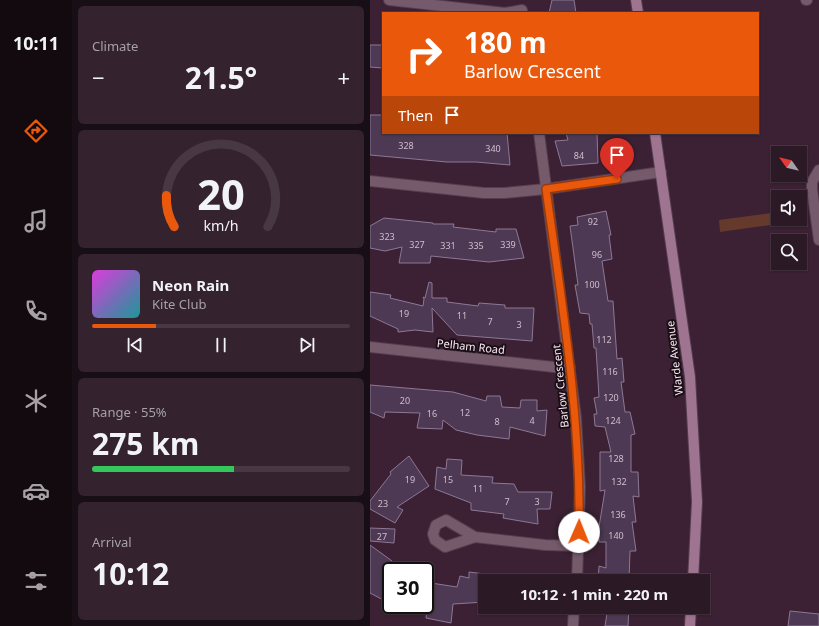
<!DOCTYPE html>
<html lang="en">
<head>
<meta charset="utf-8">
<style>
	body { margin:0; font-family:"Noto Sans",sans-serif; background:#34222e; color:#f1f3f6; height:100vh; display:flex; flex-direction:column; font-size:15px; white-space:nowrap }
	* { box-sizing:border-box; margin:0 }
	p { font-size:13px; color:#a6a0a7 }
	.icon { flex:none; width:22px; height:22px; fill:none; stroke:currentColor; stroke-width:2; stroke-linecap:round; stroke-linejoin:round }
	.map { position:relative; flex:1; overflow:hidden }
	.panel { display:flex; flex-direction:column; gap:6px; padding:6px; background:#180e15; width:298px }
	.panel>* { flex:none }
	.top-card { position:absolute; left:12px; top:12px; width:377px; height:122px; border-radius:0px; box-shadow:0 1px 3px #0004,0 0 0 1px #483843; background:#ea580c; color:#fff; overflow:hidden }
	.needle { width:26px; rotate:304deg }
	.tools { position:absolute; left:401px; top:146px; display:grid; gap:8px }
	.tools a { display:grid; place-items:center; width:36px; height:36px; border-radius:0px; background:#2c1926; box-shadow:0 1px 3px #0004,0 0 0 1px #483843; font-size:20px }
	.speed { position:absolute; left:12px; top:562px; display:flex; gap:8px; font-size:20px; font-weight:700; text-align:center }
	.speed>* { display:grid; place-content:center; width:52px; height:52px; border-radius:50%; background:#2c1926; box-shadow:0 1px 3px #0004,0 0 0 1px #483843; line-height:1 }
	.speed .limit { border:2px solid #111; border-radius:6px; background:#fff; color:#111 }
	.pin { position:absolute; display:grid; place-items:center; width:34px; height:34px; color:#fff; margin:-41px -17px; border-radius:50% 50% 50% 0; rotate:-45deg; box-shadow:0 0 4px #0007 }
	.pin .icon { rotate:45deg }
	.me { position:absolute; width:44px; margin:-22px; rotate:1deg; stroke-linejoin:round; filter:drop-shadow(0 0 3px #0008) }
	.turn { display:flex; align-items:center; gap:14px; height:84px; padding:0 16px; font-size:18px }
	.turn .icon { width:52px; height:52px; stroke-width:2.5 }
	.turn b { display:block; font-size:28px; line-height:34px }
	.then { display:flex; align-items:center; height:38px; padding:0 16px; background:#0003; gap:8px; font-size:15px }
	.big { font-size:30px; font-weight:700; line-height:1.1 }
	.panel .tile { flex:1; display:flex; flex-direction:column; justify-content:center; gap:6px; min-width:0; padding:0 14px; border-radius:6px; background:#34222e }
	.panel .dial { align-items:center; gap:0 }
	.dial svg { height:104px; overflow:visible; fill:none; stroke:#483843; stroke-width:7; stroke-linecap:round; text-anchor:middle }
	.dial text { fill:#f1f3f6; stroke:none }
	.song { display:flex; align-items:center; gap:12px }
	.cover { width:48px; height:48px; border-radius:6px; background:linear-gradient(135deg,hsl(300 70% 55%),hsl(180 70% 35%)) }
	.played { height:4px; border-radius:2px; background:linear-gradient(90deg,#ea580c 25%,#483843 25%) }
	.keys { display:flex; justify-content:space-around; direction:ltr }
	.heat { display:flex; justify-content:space-between; align-items:center; font-size:22px; direction:ltr }
	.charge { height:6px; border-radius:3px; background:linear-gradient(90deg,#34c759 55%,#483843 0) }
	.trip { position:absolute; left:108px; top:574px; width:232px; height:40px; border-radius:0px; background:#2c1926; box-shadow:0 1px 3px #0004,0 0 0 1px #483843; font-weight:700; line-height:40px; text-align:center }
	main { display:flex; flex:1; min-height:0 }
	.dock { display:flex; flex-direction:column; width:72px; justify-content:space-around; align-items:center; background:#120a0f; color:#a6a0a7 }
	.dock .icon { width:28px; height:28px }
	.dock .current { color:#ea580c }
	.dock b { font-size:18px; color:#f1f3f6 }
	.map>svg:first-child { display:block }
	.green { fill:#653a2c }
	.building { fill:#4d3953; stroke:#8e7895 }
	.lines { fill:none; stroke-linecap:round; stroke-linejoin:round }
	.minor-casing { stroke:#563d4e; stroke-width:12 }
	.secondary-casing { stroke:#563d4e; stroke-width:12 }
	.minor { stroke:#755a6c; stroke-width:10 }
	.secondary { stroke:#9f7491; stroke-width:10 }
	.route-casing { stroke:#983908; stroke-width:10 }
	.route { stroke:#ea580c; stroke-width:7 }
	.labels { text-anchor:middle; dominant-baseline:central; stroke-width:4; stroke-linejoin:round; paint-order:stroke }
	.number-label { font-size:9px; fill:#d0bccc }
	.street-label { font-size:11px; fill:#fbe8f4; stroke:#1b0f17 }
</style>
</head>
<body>
<main>
<nav class="dock">
<b>10:11</b>
<svg class="icon current" aria-label="directions" viewBox="0 0 24 24"><path d="M12 3l9 9-9 9-9-9zM9 14v-3h6M13 9l2 2-2 2"/></svg>
<svg class="icon" aria-label="music" viewBox="0 0 24 24"><path d="M9 18V5l10-2v13"/><circle cx="6" cy="18" r="3"/><circle cx="16" cy="16" r="3"/></svg>
<svg class="icon" aria-label="phone" viewBox="0 0 24 24"><path d="M5 4h4l2 5-3 2q2 4 5 5l2-3 5 2v4C11 20 4 13 5 4z"/></svg>
<svg class="icon" aria-label="climate" viewBox="0 0 24 24"><path d="M12 3v18M4 7l16 10M4 17L20 7"/></svg>
<svg class="icon" aria-label="car" viewBox="0 0 24 24"><path d="M5 17H2v-5l4-1 3-4h7l3 4 3 1v5h-3M9 17h6M6 11h13"/><circle cx="7" cy="17" r="2"/><circle cx="17" cy="17" r="2"/></svg>
<svg class="icon" aria-label="filters" viewBox="0 0 24 24"><path d="M4 7h16M4 17h16"/><circle cx="9" cy="7" r="2"/><circle cx="15" cy="17" r="2"/></svg>
</nav>
<section class="panel">
<div class="tile"><p>Climate</p>
<div class="heat"><a>−</a><b class="big">21.5°</b><a>+</a></div>
</div>
<div class="tile dial"><svg viewBox="0 0 100 80">
<path d="M14 69A42 42 0 1 1 86 69"/>
<path d="M14 69A42 42 0 0 1 8 45" stroke="#ea580c"/>
<text x="50" y="56" font-size="32" font-weight="700">20</text>
<text x="50" y="72" font-size="11">km/h</text>
</svg></div>
<div class="tile">
<div class="song"><i class="cover"></i><div><b>Neon Rain</b><p>Kite Club</p></div></div>
<div class="played"></div>
<div class="keys"><svg class="icon" aria-label="previous" viewBox="0 0 24 24"><path d="M18 5L8 12l10 7zM5 5v14"/></svg><svg class="icon" aria-label="pause" viewBox="0 0 24 24"><path d="M8 5v14M16 5v14"/></svg><svg class="icon" aria-label="next" viewBox="0 0 24 24"><path d="M6 5l10 7-10 7zM19 5v14"/></svg></div>
</div>
<div class="tile"><p>Range · 55%</p><b class="big">275 km</b><div class="charge"></div></div>
<div class="tile"><p>Arrival</p><b class="big">10:12</b></div>
</section>
<div class="map">
<svg width="449" height="626" viewBox="0 0 449 626">
	<rect width="100%" height="100%" fill="#3b2133"/>
	<!-- green -->
	<polygon class="green" points="408,212 408,219 428,219 429,221 350,232 349,220"/>
	<!-- building -->
	<g class="building">
		<polygon points="182,0 204,0 206,13 179,13"/>
		<polygon points="0,45 13,45 13,68 0,67"/>
		<polygon points="0,115 13,115 13,133 137,133 140,165 106,162 77,162 0,155"/>
		<polygon points="196,133 227,133 228,163 192,166 185,141 198,140"/>
		<polygon points="236,211 241,235 239,235 242,259 232,261 238,301 243,301 247,359 252,358 254,382 251,382 255,412 260,412 265,434 261,435 261,472 268,472 269,497 263,496 266,522 262,522 266,551 260,551 259,581 228,581 229,566 236,568 236,542 229,542 229,527 235,490 230,491 230,452 241,452 235,427 225,426 224,414 227,414 224,398 229,397 226,348 224,348 222,324 220,324 219,314 210,313 205,285 208,285 200,226 208,225 207,217"/>
		<polygon points="14,218 63,223 63,224 84,224 83,227 126,232 126,229 146,229 154,258 119,262 61,256 60,263 29,263 32,247 15,251 0,248 0,226"/>
		<polygon points="59,282 62,283 62,298 77,298 77,302 108,306 109,303 135,305 135,308 164,308 162,341 87,335 62,308 63,332 45,330 28,332 28,329 0,316 0,292 21,295 20,298 53,306 54,299 53,297 55,298"/>
		<polygon points="0,385 83,392 116,401 117,396 130,396 132,407 150,408 151,400 167,400 167,411 177,410 175,436 140,427 139,439 107,435 86,430 73,420 72,429 47,428 50,413 15,412 14,418 0,412"/>
		<polygon points="39,456 59,486 27,507 33,510 25,523 0,509 0,501 21,474 20,472"/>
		<polygon points="77,459 92,460 91,475 123,477 122,483 144,484 148,492 182,492 180,509 167,509 168,524 133,518 134,514 101,510 101,503 65,489 67,467 76,469"/>
		<polygon points="0,528 25,529 24,543 0,541"/>
		<polygon points="0,545 22,561 31,571 21,571 21,604 0,593"/>
		<polygon points="99,572 115,574 115,602 83,604 81,623 56,618 61,583 87,587 90,576 99,578"/>
		<polygon points="238,607 259,607 258,626 235,626"/>
		<polygon points="420,611 449,614 449,626 418,626"/>
	</g>
	<g class="lines">
		<defs>
			<g id="minor">
				<polyline points="19,0 135,13 152,10"/>
				<polyline points="436,0 437,0"/>
				<polyline points="169,133 206,418 210,487 207,581"/>
				<polyline points="449,170 442,182 442,189 449,240"/>
				<polyline points="0,181 114,193 134,193 176,189 291,172"/>
				<polyline points="0,347 193,368 200,367"/>
				<polyline points="105,537 75,547 65,540 63,534 66,525 76,520 105,537 175,545 209,546"/>
				<polyline points="203,626 204,607"/>
			</g>
			<g id="secondary">
				<polyline points="266,0 268,13"/>
				<polyline points="285,133 320,377 327,502 323,581"/>
				<polyline points="320,626 321,607"/>
			</g>
		</defs>
		<!-- minor casing -->
		<use href="#minor" class="minor-casing"/>
		<!-- secondary casing -->
		<use href="#secondary" class="secondary-casing"/>
		<!-- minor -->
		<use href="#minor" class="minor"/>
		<!-- secondary -->
		<use href="#secondary" class="secondary"/>
	</g>
	<g class="lines">
		<defs>
			<path id="route" d="M209 532C211 416 192 303 176 189L247 179"/>
		</defs>
		<!-- route casing -->
		<use href="#route" class="route-casing"/>
		<!-- route -->
		<use href="#route" class="route"/>
	</g>
	<g class="labels">
		<!-- number labels -->
		<g class="number-label">
			<text x="36" y="145">328</text>
			<text x="123" y="148">340</text>
			<text x="209" y="155">84</text>
			<text x="223" y="221">92</text>
			<text x="17" y="236">323</text>
			<text x="47" y="244">327</text>
			<text x="138" y="244">339</text>
			<text x="78" y="245">331</text>
			<text x="106" y="245">335</text>
			<text x="227" y="254">96</text>
			<text x="222" y="284">100</text>
			<text x="34" y="313">19</text>
			<text x="92" y="315">11</text>
			<text x="120" y="321">7</text>
			<text x="149" y="324">3</text>
			<text x="234" y="339">112</text>
			<text x="240" y="371">116</text>
			<text x="241" y="397">120</text>
			<text x="35" y="400">20</text>
			<text x="95" y="412">12</text>
			<text x="62" y="413">16</text>
			<text x="162" y="420">4</text>
			<text x="243" y="420">124</text>
			<text x="127" y="421">8</text>
			<text x="246" y="458">128</text>
			<text x="40" y="479">19</text>
			<text x="78" y="479">15</text>
			<text x="249" y="481">132</text>
			<text x="108" y="488">11</text>
			<text x="137" y="501">7</text>
			<text x="167" y="501">3</text>
			<text x="13" y="503">23</text>
			<text x="248" y="514">136</text>
			<text x="246" y="535">140</text>
			<text x="12" y="536">27</text>
		</g>
		<!-- street labels -->
		<g class="street-label">
			<text transform="translate(101 346) rotate(6)">Pelham Road</text>
			<text transform="translate(304 358) rotate(-97)">Warde Avenue</text>
			<text transform="translate(190 386) rotate(-96)">Barlow Crescent</text>
		</g>
	</g>
</svg>
<div class="tools">
<a><svg class="needle" viewBox="-14 -14 28 28"><path d="M0-13l5 13h-10z" fill="#e53935"/><path d="M0 13l5-13h-10z" fill="#a6a0a7"/></svg></a>
<a><svg class="icon" aria-label="sound" viewBox="0 0 24 24"><path d="M4 9h4l5-4v14l-5-4H4zM17 9q2 3 0 6"/></svg></a>
<a><svg class="icon" aria-label="search" viewBox="0 0 24 24"><circle cx="10" cy="10" r="6"/><path d="M15 15l6 6"/></svg></a>
</div>
<div class="speed"><div class="limit">30</div></div>
<div class="pin" style="left:247px;top:179px;background:#d93025"><svg class="icon" aria-label="arrive" viewBox="0 0 24 24"><path d="M6 21V4h12l-3 4 3 4H6"/></svg></div>
<svg class="me" style="left:209px;top:532px" viewBox="-20 -20 40 40"><circle r="19" fill="#fff"/><path d="M0-13L10 11 0 6-10 11z" fill="#ea580c"/></svg>
<div class="trip">10:12 · 1 min · 220 m</div>
<div class="top-card">
<div class="turn"><svg class="icon" aria-label="right" viewBox="0 0 24 24"><path d="M7 20v-9h11M14 6l5 5-5 5"/></svg><div><b>180 m</b>Barlow Crescent</div></div>
<div class="then">Then<svg class="icon" aria-label="arrive" viewBox="0 0 24 24"><path d="M6 21V4h12l-3 4 3 4H6"/></svg></div>
</div>
</div>
</main>
</body>
</html>
